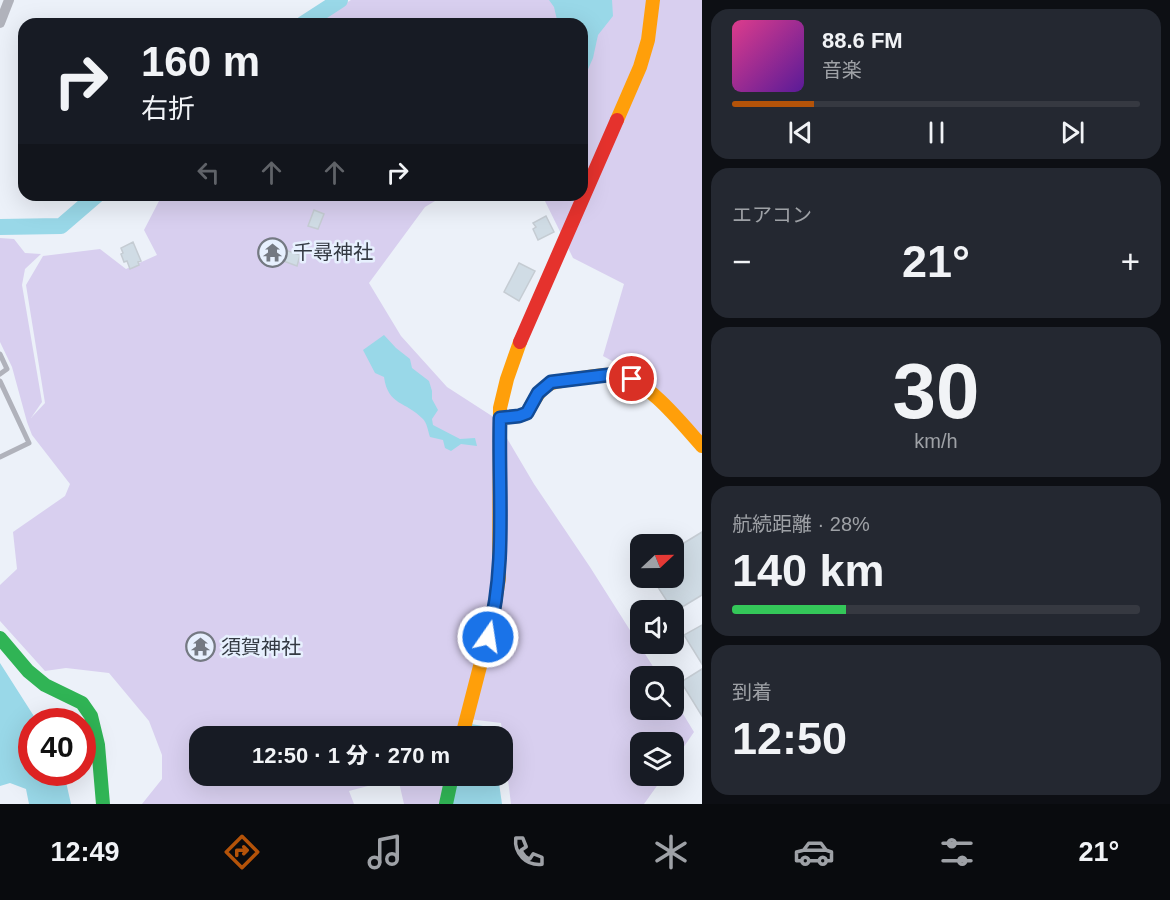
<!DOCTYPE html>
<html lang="ja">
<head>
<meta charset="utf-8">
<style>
	body { margin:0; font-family:Arial,"Noto Sans JP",sans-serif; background:#242831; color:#f1f3f6; height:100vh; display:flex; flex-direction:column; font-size:22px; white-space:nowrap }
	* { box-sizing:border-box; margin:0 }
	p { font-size:20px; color:#9ea1a6 }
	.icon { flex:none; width:33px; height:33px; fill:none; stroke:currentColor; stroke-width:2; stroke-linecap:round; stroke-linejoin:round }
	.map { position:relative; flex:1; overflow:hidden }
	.details { display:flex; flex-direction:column; gap:9px; padding:9px; background:#0d0f14; width:468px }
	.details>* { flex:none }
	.guide { position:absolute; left:18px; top:18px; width:570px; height:183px; border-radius:18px; box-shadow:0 6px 24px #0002; background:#171b24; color:#f1f3f6; overflow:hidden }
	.needle { width:39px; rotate:68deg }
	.buttons { position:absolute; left:630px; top:534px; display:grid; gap:12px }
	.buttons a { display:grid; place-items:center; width:54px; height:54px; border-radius:12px; background:#171b24; box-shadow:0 6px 24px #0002; font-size:30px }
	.speed { position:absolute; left:18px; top:708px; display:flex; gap:12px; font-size:30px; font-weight:700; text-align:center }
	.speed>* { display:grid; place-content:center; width:78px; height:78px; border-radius:50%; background:#171b24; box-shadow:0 6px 24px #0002; line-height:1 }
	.speed .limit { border:9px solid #d22; background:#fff; color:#111 }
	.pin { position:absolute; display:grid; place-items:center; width:51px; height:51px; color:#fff; margin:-26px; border:3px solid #fff; border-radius:50%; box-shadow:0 2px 6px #0007 }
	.me { position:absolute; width:66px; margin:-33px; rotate:13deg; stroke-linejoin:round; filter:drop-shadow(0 0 4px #0008) }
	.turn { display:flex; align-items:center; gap:21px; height:126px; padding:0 24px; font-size:27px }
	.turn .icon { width:78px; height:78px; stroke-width:2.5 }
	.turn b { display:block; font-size:42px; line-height:51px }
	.lanes { display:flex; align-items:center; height:57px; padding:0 24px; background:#0003; justify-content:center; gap:30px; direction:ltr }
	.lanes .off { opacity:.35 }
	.big { font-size:45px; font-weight:800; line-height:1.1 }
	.details .widget { flex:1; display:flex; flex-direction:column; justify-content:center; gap:9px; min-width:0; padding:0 21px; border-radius:18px; background:#242831 }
	.details .dial { align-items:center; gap:0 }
	.dial b { font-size:78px; line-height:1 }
	.song { display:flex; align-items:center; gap:18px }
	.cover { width:72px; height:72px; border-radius:9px; background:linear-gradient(135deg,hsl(330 70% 55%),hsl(270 70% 35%)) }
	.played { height:6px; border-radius:3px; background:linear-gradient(90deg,#b45309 20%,#363941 20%) }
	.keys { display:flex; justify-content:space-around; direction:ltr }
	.heat { display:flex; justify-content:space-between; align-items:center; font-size:33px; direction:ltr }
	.charge { height:9px; border-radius:4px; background:linear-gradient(90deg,#34c759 28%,#363941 0) }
	.trip { position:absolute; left:189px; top:726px; width:324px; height:60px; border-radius:18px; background:#171b24; box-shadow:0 6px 24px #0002; font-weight:800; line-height:60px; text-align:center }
	.tab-bar { display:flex; height:96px; justify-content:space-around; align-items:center; background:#090b0e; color:#9ea1a6 }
	.tab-bar .icon { width:42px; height:42px }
	.tab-bar .selected { color:#b45309 }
	.tab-bar b { font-size:27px; color:#f1f3f6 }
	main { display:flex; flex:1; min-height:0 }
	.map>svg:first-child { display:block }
	.green { fill:#d8cfef }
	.water { fill:#99d8e8 }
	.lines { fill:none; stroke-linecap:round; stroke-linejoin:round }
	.river { stroke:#99d8e8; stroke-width:16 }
	.building { fill:#d0dce5; stroke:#c5ccd3; stroke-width:1.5 }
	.lane { stroke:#b0b2bb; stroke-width:5 }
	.street { stroke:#b0b2bb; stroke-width:10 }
	.fast { stroke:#30b455; stroke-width:14 }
	.slow { stroke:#ff9f0a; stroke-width:14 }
	.jam { stroke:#e5322d; stroke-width:14 }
	.route-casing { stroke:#114b97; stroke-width:15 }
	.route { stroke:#1a73e8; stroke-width:10 }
	.labels { text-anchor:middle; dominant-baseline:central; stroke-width:5; stroke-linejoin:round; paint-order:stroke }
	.poi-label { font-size:20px; fill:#333942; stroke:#e7f0fe; text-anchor:start }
</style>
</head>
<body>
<main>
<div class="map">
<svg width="702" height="804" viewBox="0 0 702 804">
	<rect width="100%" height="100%" fill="#ecf1f9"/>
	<!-- green -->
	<g class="green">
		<polygon points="351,0 702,0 702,439 652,383 603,356 624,284 573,258 542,195 582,195 582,24 311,24"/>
		<polygon points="158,195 445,195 425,207 369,283 401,336 447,387 495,418 534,484 590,567 659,676 640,676 640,710 674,710 674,699 694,732 674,761 674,742 640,742 640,776 664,776 644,804 511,804 501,723 461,718 456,736 200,736 200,776 446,776 439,804 404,804 398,778 349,791 354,804 142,804 162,779 162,755 149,721 109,673 66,668 45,671 0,621 0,585 17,569 13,532 65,496 70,484 32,435 27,422 12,367 0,342 0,238 14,239 25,253 41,254 25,269 22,285 42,402 31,418 45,403 26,285 43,256 100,249 126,269 157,255 144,230 159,201"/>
	</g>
	<!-- water -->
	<g class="water">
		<polygon points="549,0 612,0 613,16 598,35 593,58 582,83 582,24 558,24 554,7"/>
		<path d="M384 335 396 348 410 359 412 368 429 381 432 391V399L438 410 432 419 433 425 460 439 475 438 477 446 461 444 451 451 445 448 443 440 430 437C428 431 427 423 423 419 406 401 388 406 384 377L375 373 363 350Z"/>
		<polygon points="0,663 37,721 32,722 32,772 64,773 71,804 29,804 26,789 10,783 0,786"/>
		<polygon points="471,724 495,728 499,736 468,736"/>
		<polygon points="456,776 498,776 502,804 452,804"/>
	</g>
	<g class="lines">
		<!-- river -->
		<g class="river">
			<polyline points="303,24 340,0"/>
			<polyline points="0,227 61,226 97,195"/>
		</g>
	</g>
	<!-- building -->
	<g class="building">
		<polygon points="314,210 324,214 318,229 308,226"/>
		<polygon points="546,216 554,232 538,240 533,229 536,227 533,223"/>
		<polygon points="266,240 283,246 282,249 300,255 297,266 278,259 276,265 260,259 262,254 259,253 262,243 264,244"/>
		<polygon points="133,242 141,261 138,262 139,265 130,269 127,261 124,262 121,254 123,253 121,248"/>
		<polygon points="519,263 535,271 519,301 504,292"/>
		<polygon points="702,532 702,595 674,612 652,578 674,578 674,549"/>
		<polygon points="702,625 702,664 684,635"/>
		<polygon points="702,669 702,716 681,682"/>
	</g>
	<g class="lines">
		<!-- lane -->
		<g class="lane">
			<polyline points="0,354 7,369 0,374"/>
			<polyline points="0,381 29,443 0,457"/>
		</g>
		<!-- street -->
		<polyline class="street" points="0,23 9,0"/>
		<!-- fast -->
		<g class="fast">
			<polyline points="0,638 28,671 45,685 82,703 91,716 98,745 103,804"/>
			<polyline points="446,804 452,776"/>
		</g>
		<!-- slow -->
		<g class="slow">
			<polyline points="617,120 640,67 648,40 653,0"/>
			<path d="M500 418 519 416 527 413C544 381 546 383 581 378 592 377 607 373 618 375 648 380 682 424 702 446"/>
			<polyline points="462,736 493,616 499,578 500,408 507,379 520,342"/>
		</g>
		<!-- jam -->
		<polyline class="jam" points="520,342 617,120"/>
	</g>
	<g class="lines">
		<defs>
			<path id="route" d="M488 637C507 566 498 491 500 418L519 416 527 413 538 393 551 382 616 374 632 379"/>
		</defs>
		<!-- route casing -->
		<use href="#route" class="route-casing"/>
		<!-- route -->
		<use href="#route" class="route"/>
	</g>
	<!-- icons -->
	<defs>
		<symbol id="temple-ring" viewBox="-11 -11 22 22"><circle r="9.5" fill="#e7f0fe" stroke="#747982" stroke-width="1.5"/><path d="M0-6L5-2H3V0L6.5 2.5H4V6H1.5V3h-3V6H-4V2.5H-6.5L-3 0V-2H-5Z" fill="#747982"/></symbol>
	</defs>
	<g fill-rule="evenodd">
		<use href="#temple-ring" x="256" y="236" width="33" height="33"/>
		<use href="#temple-ring" x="184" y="630" width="33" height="33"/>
	</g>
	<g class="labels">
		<!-- poi labels -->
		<g class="poi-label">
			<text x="293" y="252">千尋神社</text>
			<text x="221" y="647">須賀神社</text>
		</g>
	</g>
</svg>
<div class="buttons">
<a><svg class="needle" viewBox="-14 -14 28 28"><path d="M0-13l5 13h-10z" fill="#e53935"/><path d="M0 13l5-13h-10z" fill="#9ea1a6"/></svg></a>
<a><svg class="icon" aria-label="sound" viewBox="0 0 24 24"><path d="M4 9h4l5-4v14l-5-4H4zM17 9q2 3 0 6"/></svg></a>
<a><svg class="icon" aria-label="search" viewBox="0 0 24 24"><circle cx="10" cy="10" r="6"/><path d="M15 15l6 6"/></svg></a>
<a><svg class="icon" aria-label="layers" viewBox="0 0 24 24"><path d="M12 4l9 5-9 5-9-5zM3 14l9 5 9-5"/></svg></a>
</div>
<div class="speed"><div class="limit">40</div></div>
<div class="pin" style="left:632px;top:379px;background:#d93025"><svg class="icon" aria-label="arrive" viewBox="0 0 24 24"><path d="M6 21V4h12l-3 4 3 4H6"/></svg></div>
<svg class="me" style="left:488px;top:637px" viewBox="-20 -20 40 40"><circle r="17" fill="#1a73e8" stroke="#fff" stroke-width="3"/><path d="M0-11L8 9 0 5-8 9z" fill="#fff"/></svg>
<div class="trip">12:50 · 1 分 · 270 m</div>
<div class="guide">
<div class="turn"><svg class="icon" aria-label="right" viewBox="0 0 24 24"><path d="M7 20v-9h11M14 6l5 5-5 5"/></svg><div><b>160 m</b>右折</div></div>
<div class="lanes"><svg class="icon off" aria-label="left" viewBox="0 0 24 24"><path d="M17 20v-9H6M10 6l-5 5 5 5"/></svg><svg class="icon off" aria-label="ahead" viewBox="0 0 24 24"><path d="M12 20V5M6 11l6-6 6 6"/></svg><svg class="icon off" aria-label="ahead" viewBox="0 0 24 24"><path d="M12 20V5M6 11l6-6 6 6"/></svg><svg class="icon" aria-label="right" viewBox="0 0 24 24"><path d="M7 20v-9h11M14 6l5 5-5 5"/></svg></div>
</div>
</div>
<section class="details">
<div class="widget">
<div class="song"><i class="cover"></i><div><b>88.6 FM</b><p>音楽</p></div></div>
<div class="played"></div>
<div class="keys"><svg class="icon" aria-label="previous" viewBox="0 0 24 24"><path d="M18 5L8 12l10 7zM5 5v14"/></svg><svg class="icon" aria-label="pause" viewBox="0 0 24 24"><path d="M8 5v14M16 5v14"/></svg><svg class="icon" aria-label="next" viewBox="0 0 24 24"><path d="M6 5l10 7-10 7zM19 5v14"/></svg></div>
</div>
<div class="widget"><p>エアコン</p>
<div class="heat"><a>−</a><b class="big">21°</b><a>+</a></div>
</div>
<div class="widget dial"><b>30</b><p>km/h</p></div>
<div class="widget"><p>航続距離 · 28%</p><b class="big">140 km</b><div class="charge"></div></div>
<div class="widget"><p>到着</p><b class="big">12:50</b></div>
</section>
</main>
<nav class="tab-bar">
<b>12:49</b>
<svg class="icon selected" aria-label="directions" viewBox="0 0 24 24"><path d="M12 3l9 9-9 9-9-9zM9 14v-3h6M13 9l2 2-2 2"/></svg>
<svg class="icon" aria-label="music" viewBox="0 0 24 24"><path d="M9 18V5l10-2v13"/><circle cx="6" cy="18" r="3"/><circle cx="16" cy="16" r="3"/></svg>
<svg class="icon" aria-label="phone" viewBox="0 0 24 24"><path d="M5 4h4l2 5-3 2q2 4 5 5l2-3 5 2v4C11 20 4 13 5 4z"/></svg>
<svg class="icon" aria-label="climate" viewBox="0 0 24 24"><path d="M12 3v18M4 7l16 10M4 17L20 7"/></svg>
<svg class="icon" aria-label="car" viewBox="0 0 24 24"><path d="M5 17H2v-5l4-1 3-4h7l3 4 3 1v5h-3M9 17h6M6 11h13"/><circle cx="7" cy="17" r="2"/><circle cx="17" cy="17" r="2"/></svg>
<svg class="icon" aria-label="filters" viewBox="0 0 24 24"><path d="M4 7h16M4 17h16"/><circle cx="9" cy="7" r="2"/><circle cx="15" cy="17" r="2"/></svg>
<b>21°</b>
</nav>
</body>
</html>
